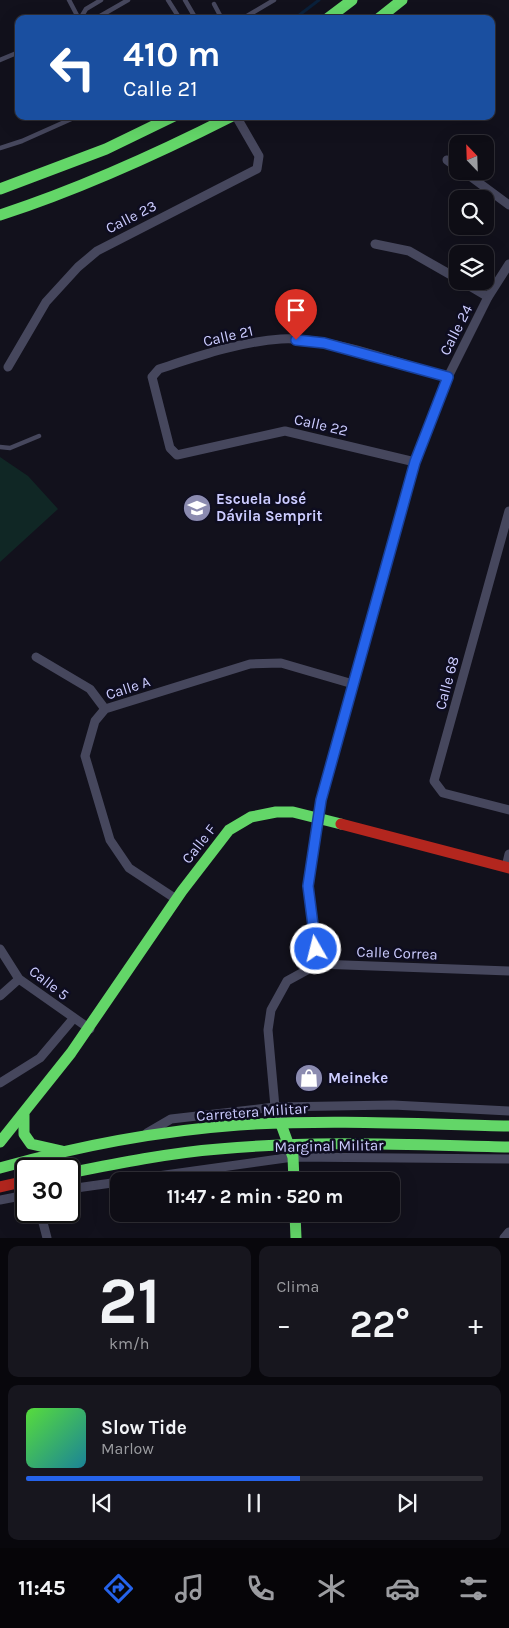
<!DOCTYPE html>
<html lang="es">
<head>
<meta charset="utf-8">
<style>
	body { margin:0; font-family:Karla,sans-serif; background:#17161e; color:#f1f3f6; height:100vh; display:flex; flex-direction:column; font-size:19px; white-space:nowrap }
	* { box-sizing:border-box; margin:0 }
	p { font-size:16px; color:#9b9ca0 }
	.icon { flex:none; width:28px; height:28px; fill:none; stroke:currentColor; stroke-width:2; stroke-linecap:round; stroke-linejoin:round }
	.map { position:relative; height:1238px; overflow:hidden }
	.sheet { display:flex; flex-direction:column; gap:8px; padding:8px; background:#08070c; flex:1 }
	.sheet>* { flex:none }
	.banner { position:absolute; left:15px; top:15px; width:480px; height:105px; border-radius:10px; box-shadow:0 5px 20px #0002,0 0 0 1px #2e2d34; background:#1a4fa0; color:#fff; overflow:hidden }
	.needle { width:32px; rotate:337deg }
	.fabs { position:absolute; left:449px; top:135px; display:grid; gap:10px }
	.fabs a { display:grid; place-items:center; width:45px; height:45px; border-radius:10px; background:#0e0d15; box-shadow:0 5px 20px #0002,0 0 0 1px #2e2d34; font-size:25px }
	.speed { position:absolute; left:15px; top:1158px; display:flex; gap:10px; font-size:25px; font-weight:700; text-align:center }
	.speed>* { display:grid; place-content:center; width:65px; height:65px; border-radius:50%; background:#0e0d15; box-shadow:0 5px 20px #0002,0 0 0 1px #2e2d34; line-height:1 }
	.speed .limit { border:2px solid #111; border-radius:8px; background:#fff; color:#111 }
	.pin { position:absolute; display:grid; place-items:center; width:42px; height:42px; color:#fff; margin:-51px -21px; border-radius:50% 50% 50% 0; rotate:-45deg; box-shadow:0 0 5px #0007 }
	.pin .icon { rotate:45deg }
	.me { position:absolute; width:55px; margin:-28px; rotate:352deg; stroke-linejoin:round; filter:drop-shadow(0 0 4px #0008) }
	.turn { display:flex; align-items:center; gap:18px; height:105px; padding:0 25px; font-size:22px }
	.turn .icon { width:65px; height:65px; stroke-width:2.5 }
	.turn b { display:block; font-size:35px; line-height:42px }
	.big { font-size:38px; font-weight:700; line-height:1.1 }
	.sheet .widget { flex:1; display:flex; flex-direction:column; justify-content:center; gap:8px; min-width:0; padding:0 18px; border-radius:10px; background:#17161e }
	.sheet .dial { align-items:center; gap:0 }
	.dial b { font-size:65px; line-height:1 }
	.song { display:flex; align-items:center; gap:15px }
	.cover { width:60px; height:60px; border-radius:8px; background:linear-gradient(135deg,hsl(110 70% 55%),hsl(190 70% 35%)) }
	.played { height:5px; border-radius:2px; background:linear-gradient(90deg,#2563eb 60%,#2e2d34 60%) }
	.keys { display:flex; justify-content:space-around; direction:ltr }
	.heat { display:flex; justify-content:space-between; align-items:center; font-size:28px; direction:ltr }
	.sheet .tiles { flex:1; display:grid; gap:8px; grid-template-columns:1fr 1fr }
	.widget:last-child { grid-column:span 2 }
	.trip { position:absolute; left:110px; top:1172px; width:290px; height:50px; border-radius:10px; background:#0e0d15; box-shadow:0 5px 20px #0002,0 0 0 1px #2e2d34; font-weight:700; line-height:50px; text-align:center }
	.tabs { display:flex; height:80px; justify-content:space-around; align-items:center; background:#060508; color:#9b9ca0 }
	.tabs .icon { width:35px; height:35px }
	.tabs .active { color:#2563eb }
	.tabs b { font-size:22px; color:#f1f3f6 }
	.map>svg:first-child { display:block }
	.green { fill:#102725 }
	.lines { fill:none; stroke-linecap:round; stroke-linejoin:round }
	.stream { stroke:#0a203a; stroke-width:3 }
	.lane { stroke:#46475d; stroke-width:4.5 }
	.street { stroke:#46475d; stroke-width:9 }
	.fast { stroke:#63d668; stroke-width:11 }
	.jam { stroke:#b3261e; stroke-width:11 }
	.route-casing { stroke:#184099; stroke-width:12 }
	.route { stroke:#2563eb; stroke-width:9 }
	.labels { text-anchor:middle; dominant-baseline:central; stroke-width:5; stroke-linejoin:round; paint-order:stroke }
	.street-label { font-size:15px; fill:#ccf; stroke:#0e0d20 }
	.poi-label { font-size:15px; font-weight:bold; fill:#ccf; stroke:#0e0d20; text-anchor:start }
</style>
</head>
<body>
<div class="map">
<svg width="509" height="1238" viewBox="0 0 509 1238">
	<rect width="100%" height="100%" fill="#12111c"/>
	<!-- green -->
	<polygon class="green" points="0,457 28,476 58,509 0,562"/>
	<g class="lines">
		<!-- stream -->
		<polyline class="stream" points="294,19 319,0"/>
		<!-- lane -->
		<g class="lane">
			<polyline points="69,0 79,19"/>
			<polyline points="168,0 180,19"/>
			<polyline points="185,0 196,19"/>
			<polyline points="214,4 222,19"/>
			<polyline points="80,19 86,9 101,0"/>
			<polyline points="95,19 128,0"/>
			<polyline points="242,19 274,0"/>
			<polyline points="0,60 19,52"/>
			<polyline points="0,148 22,141 78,116"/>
			<polyline points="0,447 10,448 39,436"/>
		</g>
		<!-- street -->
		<g class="street">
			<polyline points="447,160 458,168"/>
			<polyline points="463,171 509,205"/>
			<polyline points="375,244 409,251 458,279"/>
			<polyline points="461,281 488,297"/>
			<polyline points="8,367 46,302 78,267 97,251 257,169 259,156 236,116"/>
			<path d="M415 462 285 431 177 455 170 448 152 377 159 369C199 356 239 342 281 339 327 336 402 364 448 377"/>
			<polyline points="509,511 434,781 443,793 509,810"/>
			<polyline points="36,657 90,689 105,709"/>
			<polyline points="506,867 509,854"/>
			<polyline points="176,899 129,868 110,840 85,756 95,721 105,709 250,664 281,663 353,684"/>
			<polyline points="0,949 19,979 90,1029"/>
			<polyline points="318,964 308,886 321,800 415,462 448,377 488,297 509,264"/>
			<polyline points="0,996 19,979"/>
			<polyline points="0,1083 40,1058 73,1019"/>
			<polyline points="281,1124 275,1107 268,1030 271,1010 287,981 318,964 509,971"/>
			<polyline points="147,1133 171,1119 275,1107 393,1105 509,1111"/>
			<polyline points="122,1181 293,1157 509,1159"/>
			<polyline points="69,1189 119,1182"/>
			<polyline points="0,1200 26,1195"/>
			<polyline points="40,1211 47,1238"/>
			<polyline points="504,1238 509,1232"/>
		</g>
		<!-- fast -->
		<g class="fast">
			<polyline points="327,19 352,0"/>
			<polyline points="378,19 402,0"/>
			<polyline points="0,189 106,149 174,116"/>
			<path d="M0 215C80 189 157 154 232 116"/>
			<polyline points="24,1115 24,1134 31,1144 62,1151"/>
			<polyline points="281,1124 293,1157 294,1181"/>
			<polyline points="0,1142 71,1053 182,891 229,830 251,817 276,812 293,812 341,824"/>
			<path d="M0 1168C78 1146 158 1131 239 1125 329 1119 419 1124 509 1126"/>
			<path d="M69 1173C119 1163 169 1153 219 1149 316 1140 413 1145 509 1147"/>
			<polyline points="295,1214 296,1238"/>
		</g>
		<!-- jam -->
		<g class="jam">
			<polyline points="341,824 509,868"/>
			<polyline points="0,1187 26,1181"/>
		</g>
	</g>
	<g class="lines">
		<defs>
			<polyline id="route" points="296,340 324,343 448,377 415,462 321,800 308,886 316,949"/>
		</defs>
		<!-- route casing -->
		<use href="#route" class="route-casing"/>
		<!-- route -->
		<use href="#route" class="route"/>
	</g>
	<!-- icons -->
	<defs>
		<symbol id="school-disc" viewBox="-11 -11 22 22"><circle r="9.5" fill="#8b8bb0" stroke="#0e0d20"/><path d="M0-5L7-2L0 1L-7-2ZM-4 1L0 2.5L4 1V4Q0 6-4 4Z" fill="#fff"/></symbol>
		<symbol id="shop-disc" viewBox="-11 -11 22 22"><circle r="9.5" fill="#8b8bb0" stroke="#0e0d20"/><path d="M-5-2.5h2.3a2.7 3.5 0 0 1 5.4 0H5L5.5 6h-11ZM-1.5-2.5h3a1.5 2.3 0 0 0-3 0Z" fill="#fff"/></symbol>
	</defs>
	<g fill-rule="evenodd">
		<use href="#school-disc" x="181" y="492" width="32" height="32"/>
		<use href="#shop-disc" x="293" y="1062" width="32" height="32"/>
	</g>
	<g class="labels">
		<!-- street labels -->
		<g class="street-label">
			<text transform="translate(131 217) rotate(-27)">Calle 23</text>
			<text transform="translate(456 330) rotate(-63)">Calle 24</text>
			<text transform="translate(228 336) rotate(-13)">Calle 21</text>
			<text transform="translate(321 425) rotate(13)">Calle 22</text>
			<text transform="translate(447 683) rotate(-75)">Calle 68</text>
			<text transform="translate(128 688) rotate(-18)">Calle A</text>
			<text transform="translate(199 844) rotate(-52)">Calle F</text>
			<text transform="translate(397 953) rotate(2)">Calle Correa</text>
			<text transform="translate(49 983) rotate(38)">Calle 5</text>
			<text transform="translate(252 1112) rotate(-4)">Carretera Militar</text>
			<text transform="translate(329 1146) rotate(-1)">Marginal Militar</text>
		</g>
		<!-- poi labels -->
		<g class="poi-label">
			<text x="216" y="499">Escuela José<tspan x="216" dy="17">Dávila Semprit</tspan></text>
			<text x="328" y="1078">Meineke</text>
		</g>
	</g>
</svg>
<div class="fabs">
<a><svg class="needle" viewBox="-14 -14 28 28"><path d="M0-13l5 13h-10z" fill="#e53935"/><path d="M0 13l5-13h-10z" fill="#9b9ca0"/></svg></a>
<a><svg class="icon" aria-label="search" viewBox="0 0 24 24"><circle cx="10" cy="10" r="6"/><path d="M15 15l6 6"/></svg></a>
<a><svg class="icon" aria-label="layers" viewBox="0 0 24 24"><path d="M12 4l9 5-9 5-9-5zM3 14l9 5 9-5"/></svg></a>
</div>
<div class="speed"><div class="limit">30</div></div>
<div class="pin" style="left:296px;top:340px;background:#d93025"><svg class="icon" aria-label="arrive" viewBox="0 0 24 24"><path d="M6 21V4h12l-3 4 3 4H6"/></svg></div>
<svg class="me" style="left:316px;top:949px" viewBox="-20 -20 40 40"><circle r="17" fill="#2563eb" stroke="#fff" stroke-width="3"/><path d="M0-11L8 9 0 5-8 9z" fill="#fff"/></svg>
<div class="trip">11:47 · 2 min · 520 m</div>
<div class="banner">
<div class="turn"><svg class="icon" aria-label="left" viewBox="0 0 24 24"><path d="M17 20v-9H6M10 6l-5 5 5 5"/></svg><div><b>410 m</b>Calle 21</div></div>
</div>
</div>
<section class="sheet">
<div class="tiles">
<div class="widget dial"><b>21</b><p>km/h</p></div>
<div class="widget"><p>Clima</p>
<div class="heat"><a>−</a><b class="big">22°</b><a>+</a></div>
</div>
<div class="widget">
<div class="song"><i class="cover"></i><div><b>Slow Tide</b><p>Marlow</p></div></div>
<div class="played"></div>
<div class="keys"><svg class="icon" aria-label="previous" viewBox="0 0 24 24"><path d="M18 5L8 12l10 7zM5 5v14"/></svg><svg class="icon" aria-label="pause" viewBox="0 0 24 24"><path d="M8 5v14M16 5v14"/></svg><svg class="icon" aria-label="next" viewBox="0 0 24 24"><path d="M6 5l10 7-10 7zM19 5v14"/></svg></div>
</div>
</div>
</section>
<nav class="tabs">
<b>11:45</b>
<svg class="icon active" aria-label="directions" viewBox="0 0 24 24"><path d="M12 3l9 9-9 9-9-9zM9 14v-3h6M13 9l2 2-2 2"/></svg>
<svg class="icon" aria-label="music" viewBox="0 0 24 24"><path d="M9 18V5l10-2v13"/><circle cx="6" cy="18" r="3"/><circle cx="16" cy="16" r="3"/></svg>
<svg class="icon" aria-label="phone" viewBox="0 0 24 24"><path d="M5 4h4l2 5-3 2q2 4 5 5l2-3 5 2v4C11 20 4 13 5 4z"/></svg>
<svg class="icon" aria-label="climate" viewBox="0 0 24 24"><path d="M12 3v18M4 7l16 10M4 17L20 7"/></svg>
<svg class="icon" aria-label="car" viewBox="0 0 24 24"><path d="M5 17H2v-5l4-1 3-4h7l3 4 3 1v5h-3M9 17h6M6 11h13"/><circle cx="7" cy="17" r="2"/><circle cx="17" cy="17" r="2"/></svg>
<svg class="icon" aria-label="filters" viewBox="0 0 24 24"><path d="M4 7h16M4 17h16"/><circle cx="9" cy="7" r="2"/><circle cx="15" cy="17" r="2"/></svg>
</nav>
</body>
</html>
